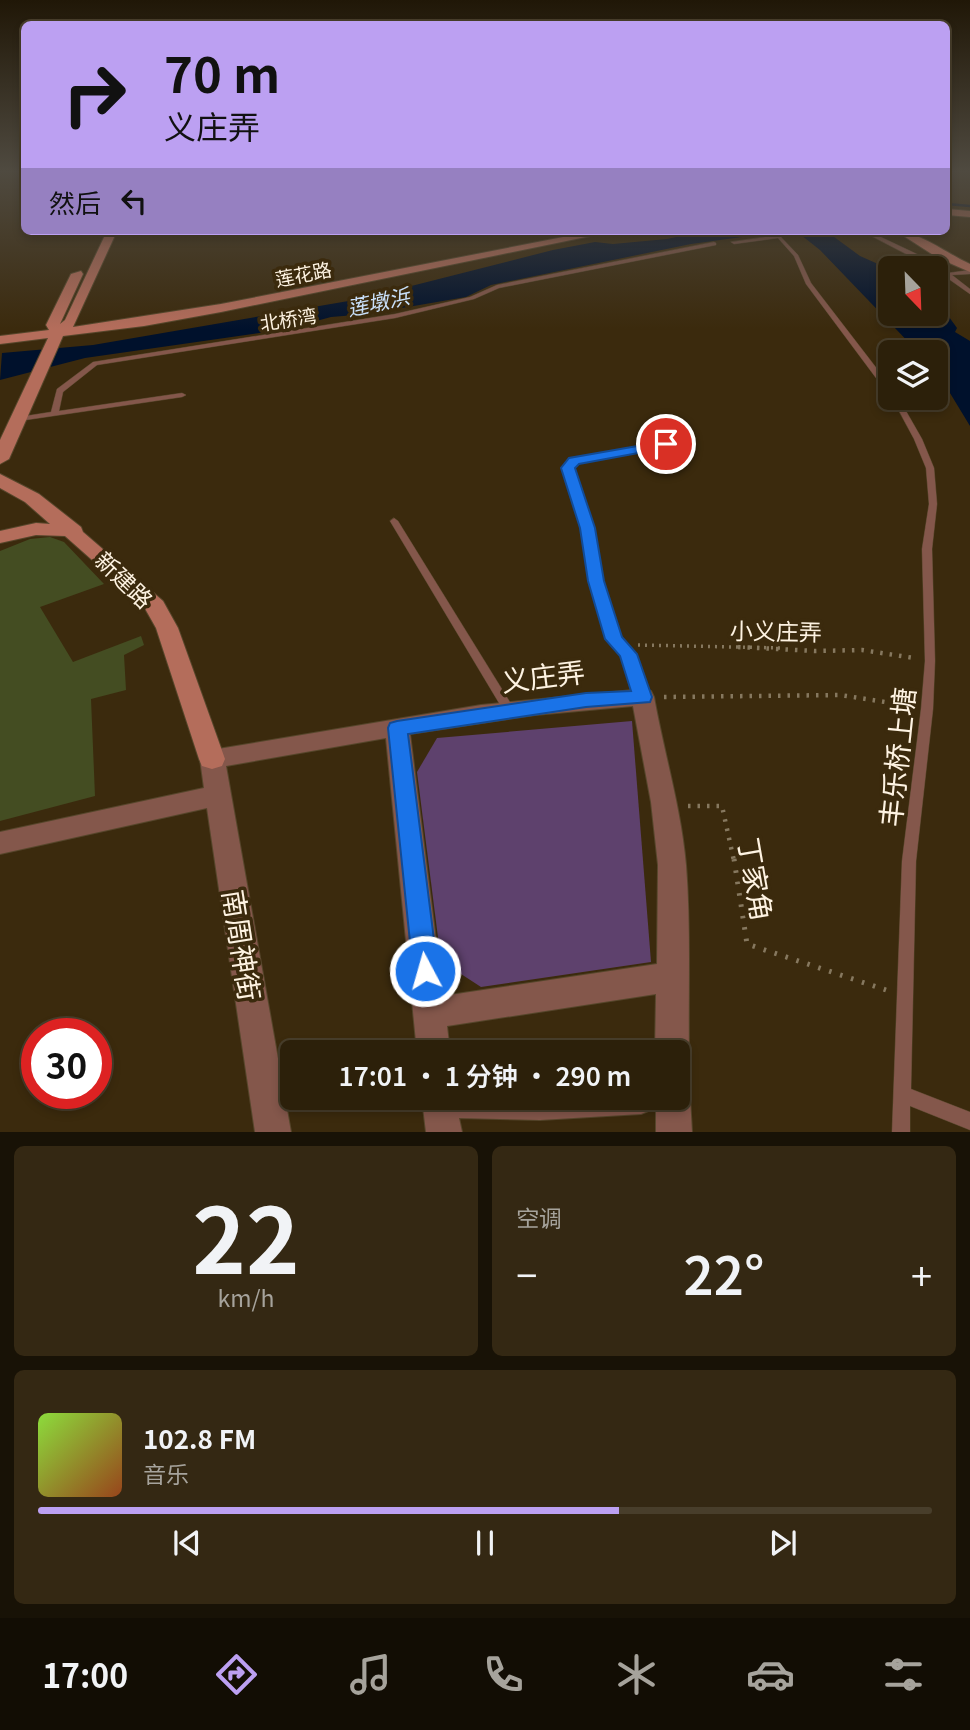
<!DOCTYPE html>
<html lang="zh">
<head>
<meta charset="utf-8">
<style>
	body { margin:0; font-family:Georgia,"Noto Sans SC",serif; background:#342813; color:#f1f3f6; height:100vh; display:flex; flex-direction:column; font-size:26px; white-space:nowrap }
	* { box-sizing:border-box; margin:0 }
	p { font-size:23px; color:#a6a39c }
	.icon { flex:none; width:38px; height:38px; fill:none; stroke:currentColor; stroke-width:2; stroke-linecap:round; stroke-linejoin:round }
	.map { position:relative; height:1132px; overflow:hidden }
	.side { display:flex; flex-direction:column; gap:14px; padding:14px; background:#181206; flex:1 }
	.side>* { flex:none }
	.top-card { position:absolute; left:21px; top:21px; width:929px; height:214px; border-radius:10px; box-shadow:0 4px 10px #0003,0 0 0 2px #483e2b; background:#bca0f2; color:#111; overflow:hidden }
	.needle { width:46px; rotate:157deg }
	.controls { position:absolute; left:878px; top:256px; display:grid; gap:14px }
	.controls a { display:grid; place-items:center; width:70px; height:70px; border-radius:10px; background:#2c200a; box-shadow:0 4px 10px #0003,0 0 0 2px #483e2b; font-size:35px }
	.speed { position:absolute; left:21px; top:1018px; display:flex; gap:14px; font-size:35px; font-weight:700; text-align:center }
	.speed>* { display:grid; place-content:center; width:91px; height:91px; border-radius:50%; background:#2c200a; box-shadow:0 4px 10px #0003,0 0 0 2px #483e2b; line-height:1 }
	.speed .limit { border:10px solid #d22; background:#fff; color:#111 }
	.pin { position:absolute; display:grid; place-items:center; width:60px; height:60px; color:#fff; margin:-30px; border:4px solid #fff; border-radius:50%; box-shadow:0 2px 7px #0007 }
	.me { position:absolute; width:77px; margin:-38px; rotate:354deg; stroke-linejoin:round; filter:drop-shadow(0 0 5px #0008) }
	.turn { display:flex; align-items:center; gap:24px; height:147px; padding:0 28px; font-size:32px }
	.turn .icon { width:91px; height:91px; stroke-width:2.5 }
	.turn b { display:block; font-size:49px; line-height:60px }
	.then { display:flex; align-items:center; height:66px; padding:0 28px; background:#0003; gap:14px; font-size:26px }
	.big { font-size:52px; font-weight:600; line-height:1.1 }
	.side .tile { flex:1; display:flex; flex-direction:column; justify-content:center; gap:10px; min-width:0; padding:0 24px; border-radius:10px; background:#342813 }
	.side .dial { align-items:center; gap:0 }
	.dial b { font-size:91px; line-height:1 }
	.song { display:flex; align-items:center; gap:21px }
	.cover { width:84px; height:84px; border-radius:10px; background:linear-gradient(135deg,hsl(90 70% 55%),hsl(20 70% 35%)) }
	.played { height:7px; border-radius:4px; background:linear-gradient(90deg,#bca0f2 65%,#483e2b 65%) }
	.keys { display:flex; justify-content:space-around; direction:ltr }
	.heat { display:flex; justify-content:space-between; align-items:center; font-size:38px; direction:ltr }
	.side .tiles { flex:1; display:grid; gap:14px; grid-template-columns:1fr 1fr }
	.tile:last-child { grid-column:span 2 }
	.trip { position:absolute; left:280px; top:1040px; width:410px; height:70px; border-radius:10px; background:#2c200a; box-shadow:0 4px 10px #0003,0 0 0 2px #483e2b; font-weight:600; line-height:70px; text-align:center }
	.tabs { display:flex; height:112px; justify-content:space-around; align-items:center; background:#120d04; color:#a6a39c }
	.tabs .icon { width:49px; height:49px }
	.tabs .on { color:#bca0f2 }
	.tabs b { font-size:32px; color:#f1f3f6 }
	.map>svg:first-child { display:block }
	.green { fill:#444d22 }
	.water { fill:#00112c }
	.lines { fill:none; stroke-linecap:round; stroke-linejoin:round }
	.stream { stroke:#00112c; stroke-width:2.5 }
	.building { fill:#5e416d }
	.lane-casing { stroke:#56462b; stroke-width:1 }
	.street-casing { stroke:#56462b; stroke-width:2 }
	.secondary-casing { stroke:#56462b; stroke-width:2 }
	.path-far2 { stroke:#86785f; stroke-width:3.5; stroke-dasharray:2 5; stroke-linecap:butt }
	.path-far1 { stroke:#86785f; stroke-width:4.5; stroke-dasharray:2.5 7; stroke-linecap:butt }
	.path { stroke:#86785f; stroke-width:5; stroke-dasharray:2.5 9; stroke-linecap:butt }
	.lane { fill:#84574b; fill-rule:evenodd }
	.street { fill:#84574b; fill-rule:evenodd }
	.secondary { fill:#b46d5b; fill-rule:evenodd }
	.route { fill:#1a73e8; stroke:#114b97; stroke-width:2 }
	.labels { text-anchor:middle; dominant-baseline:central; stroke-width:7; stroke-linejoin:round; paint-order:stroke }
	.far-street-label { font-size:19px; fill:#fef3e2; stroke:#3b2a0d }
	.far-water-label { font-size:21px; font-style:italic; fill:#c9e0fa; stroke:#3b2a0d }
	.street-label { font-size:23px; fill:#fef3e2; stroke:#3b2a0d }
	.near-street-label { font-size:28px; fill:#fef3e2; stroke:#3b2a0d }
</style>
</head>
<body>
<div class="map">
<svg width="970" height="1132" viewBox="0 0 970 1132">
	<rect width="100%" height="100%" fill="#3b2a0d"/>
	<!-- green -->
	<polygon class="green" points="50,537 64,542 104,584 40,607 73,662 141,636 144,645 124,655 126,690 91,699 95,796 0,821 0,551 30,539"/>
	<!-- water -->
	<polygon class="water" points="704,231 826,231 860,256 878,264 896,268 891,268 891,313 936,313 936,299 957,328 955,332 970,341 970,426 936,370 936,352 918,352 820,250 801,235 772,233 691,244 491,285 466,297 367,314 331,317 287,329 85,358 0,380 2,353 93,345 360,299 553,250 595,242 613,244 667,239"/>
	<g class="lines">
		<!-- stream -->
		<polyline class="stream" points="947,204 970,206"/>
	</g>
	<!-- building -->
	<polygon class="building" points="632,721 651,962 481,987 441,961 417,772 437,738"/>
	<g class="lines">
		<defs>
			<g id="lane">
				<polygon points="862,231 868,231 921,256 948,273 970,270 970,274 952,275 970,289 970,294 936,270 936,268 933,268"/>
				<polygon points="779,235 798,255 811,283 891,387 891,394 888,394 806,284 794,256 778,238 734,244 731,242"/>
				<polygon points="714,242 716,243 716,245 499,288 474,299 395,318 97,365 63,392 59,411 182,393 186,395 182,397 19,421 15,419 19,417 51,412 57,389 93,362 395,314 470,297 497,285"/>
				<polygon points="891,396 898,397 922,439 934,468 937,504 932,549 935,661 933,709 916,861 911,1089 970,1112 970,1130 910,1106 910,1132 892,1132 902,861 921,709 925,661 922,549 929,504 926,468 914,439"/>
				<polygon points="666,442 669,442 669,446 577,463 572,468 593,528 601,581 619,638 633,654 649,697 647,700 639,700 637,697 623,655 609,639 591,581 583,528 564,468 571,459"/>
				<polygon points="394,518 398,521 513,707 515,710 513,713 509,714 505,713 390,521"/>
			</g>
			<g id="street">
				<path d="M643 689 651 691 654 697C664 753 681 808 686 865 691 927 688 990 689 1052L684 1064 677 1066V1052H655L656 994 447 1026 450 1052H417L386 738 226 766 291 1132H255L207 808 0 854V832L204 788 200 759 203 752 212 750 481 705ZM633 706 651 802 658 865 657 964 443 996 410 734 535 715Z"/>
				<polygon points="677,1082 685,1085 690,1097 692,1132 656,1132 656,1102 653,1109 641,1114 540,1120 459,1118 462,1132 426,1132 422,1099 677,1097"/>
			</g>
			<g id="secondary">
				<polygon points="947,209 970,211 970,217 947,215"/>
				<polygon points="107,231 117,231 73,327 221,304 594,231 615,231 221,312 144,326 63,336 9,459 0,464 0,440 48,338 0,344 0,336 49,330 46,325 71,274 81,271 83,274 60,324 65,320"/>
				<path d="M896 231C918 231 948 254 970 264V272L938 258Z"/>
				<polygon points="0,474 39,494 81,527 83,532 163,601 178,628 225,759 222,766 212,769 202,766 199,759 156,628 143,605 65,536 36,535 0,543 0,531 36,523 50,524 25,502 0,488"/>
			</g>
		</defs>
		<!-- lane casing -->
		<use href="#lane" class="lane-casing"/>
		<!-- street casing -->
		<use href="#street" class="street-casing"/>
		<!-- secondary casing -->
		<use href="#secondary" class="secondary-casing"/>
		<!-- path-far2 -->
		<polyline class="path-far2" points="638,645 783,648"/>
		<!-- path-far1 -->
		<g class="path-far1">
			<polyline points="738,647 816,651 862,650 914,658"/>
			<polyline points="664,697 840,695 911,706"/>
			<polyline points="688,806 722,806 734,861"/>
		</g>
		<!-- path -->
		<polyline class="path" points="734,859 747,944 886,990"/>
		<!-- lane -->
		<use href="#lane" class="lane"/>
		<!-- street -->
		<use href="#street" class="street"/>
		<!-- secondary -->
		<use href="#secondary" class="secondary"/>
	</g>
	<!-- sky -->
	<linearGradient id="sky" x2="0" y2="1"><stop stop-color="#201707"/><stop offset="0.52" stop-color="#4f4a40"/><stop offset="1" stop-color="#4f4a40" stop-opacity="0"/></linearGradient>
	<rect width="970" height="329" fill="url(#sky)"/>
	<!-- route -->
	<polygon class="route" points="666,441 671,442 671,447 579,464 575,468 595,528 604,581 622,637 637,654 652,697 650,702 586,707 408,734 438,971 434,979 425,983 416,979 413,971 388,728 390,723 397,721 586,693 631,691 620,656 605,639 588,581 580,528 561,468 569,458"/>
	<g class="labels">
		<!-- far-street labels -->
		<g class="far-street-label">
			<text transform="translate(303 273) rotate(-11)">莲花路</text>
			<text transform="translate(288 318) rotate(-9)">北桥湾</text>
		</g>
		<!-- far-water labels -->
		<g class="far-water-label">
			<text transform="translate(378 301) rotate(-12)">莲墩浜</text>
		</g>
		<!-- street labels -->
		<g class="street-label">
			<text transform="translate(125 579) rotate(44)">新建路</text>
			<text transform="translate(776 630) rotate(1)">小义庄弄</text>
		</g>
		<!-- near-street labels -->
		<g class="near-street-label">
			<text transform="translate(543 675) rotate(-7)">义庄弄</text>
			<text transform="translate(896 757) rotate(-84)">丰乐桥上塘</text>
			<text transform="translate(757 879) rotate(80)">丁家角</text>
			<text transform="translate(243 945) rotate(81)">南周神街</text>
		</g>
	</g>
</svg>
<div class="controls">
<a><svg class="needle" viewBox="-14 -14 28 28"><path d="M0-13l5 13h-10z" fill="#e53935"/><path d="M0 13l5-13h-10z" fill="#a6a39c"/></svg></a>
<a><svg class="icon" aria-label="layers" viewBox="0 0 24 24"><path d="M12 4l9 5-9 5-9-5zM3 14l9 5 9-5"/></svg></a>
</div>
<div class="speed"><div class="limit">30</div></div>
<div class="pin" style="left:666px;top:444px;background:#d93025"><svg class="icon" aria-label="arrive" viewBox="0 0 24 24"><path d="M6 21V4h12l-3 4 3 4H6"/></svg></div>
<svg class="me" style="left:425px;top:971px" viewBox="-20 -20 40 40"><circle r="17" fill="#1a73e8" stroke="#fff" stroke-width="3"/><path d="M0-11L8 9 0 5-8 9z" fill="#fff"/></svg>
<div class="trip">17:01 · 1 分钟 · 290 m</div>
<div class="top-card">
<div class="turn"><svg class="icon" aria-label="right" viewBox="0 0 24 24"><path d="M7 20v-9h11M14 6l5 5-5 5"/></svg><div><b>70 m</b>义庄弄</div></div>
<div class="then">然后<svg class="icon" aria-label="left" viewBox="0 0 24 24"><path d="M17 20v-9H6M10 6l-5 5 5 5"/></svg></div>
</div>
</div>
<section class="side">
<div class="tiles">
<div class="tile dial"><b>22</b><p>km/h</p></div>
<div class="tile"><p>空调</p>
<div class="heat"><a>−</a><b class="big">22°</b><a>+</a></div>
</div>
<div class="tile">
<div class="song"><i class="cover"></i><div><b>102.8 FM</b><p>音乐</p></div></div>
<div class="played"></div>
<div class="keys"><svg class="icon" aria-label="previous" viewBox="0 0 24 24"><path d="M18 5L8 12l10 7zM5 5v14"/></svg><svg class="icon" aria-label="pause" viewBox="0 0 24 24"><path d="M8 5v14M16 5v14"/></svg><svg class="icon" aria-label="next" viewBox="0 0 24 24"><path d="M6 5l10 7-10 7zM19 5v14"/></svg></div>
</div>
</div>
</section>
<nav class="tabs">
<b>17:00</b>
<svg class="icon on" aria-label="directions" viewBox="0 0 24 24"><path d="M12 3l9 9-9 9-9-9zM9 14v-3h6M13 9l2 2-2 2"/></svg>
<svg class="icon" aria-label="music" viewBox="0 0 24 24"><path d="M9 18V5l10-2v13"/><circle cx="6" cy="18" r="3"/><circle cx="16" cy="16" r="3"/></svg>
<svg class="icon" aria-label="phone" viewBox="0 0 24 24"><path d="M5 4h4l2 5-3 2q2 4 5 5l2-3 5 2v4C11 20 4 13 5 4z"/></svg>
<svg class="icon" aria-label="climate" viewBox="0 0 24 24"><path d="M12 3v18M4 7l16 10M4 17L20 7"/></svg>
<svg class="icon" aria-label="car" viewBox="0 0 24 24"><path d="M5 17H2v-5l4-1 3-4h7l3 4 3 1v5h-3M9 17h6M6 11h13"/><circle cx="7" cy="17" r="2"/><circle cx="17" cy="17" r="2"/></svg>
<svg class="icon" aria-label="filters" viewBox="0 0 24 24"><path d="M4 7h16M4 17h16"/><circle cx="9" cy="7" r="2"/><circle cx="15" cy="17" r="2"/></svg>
</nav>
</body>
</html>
